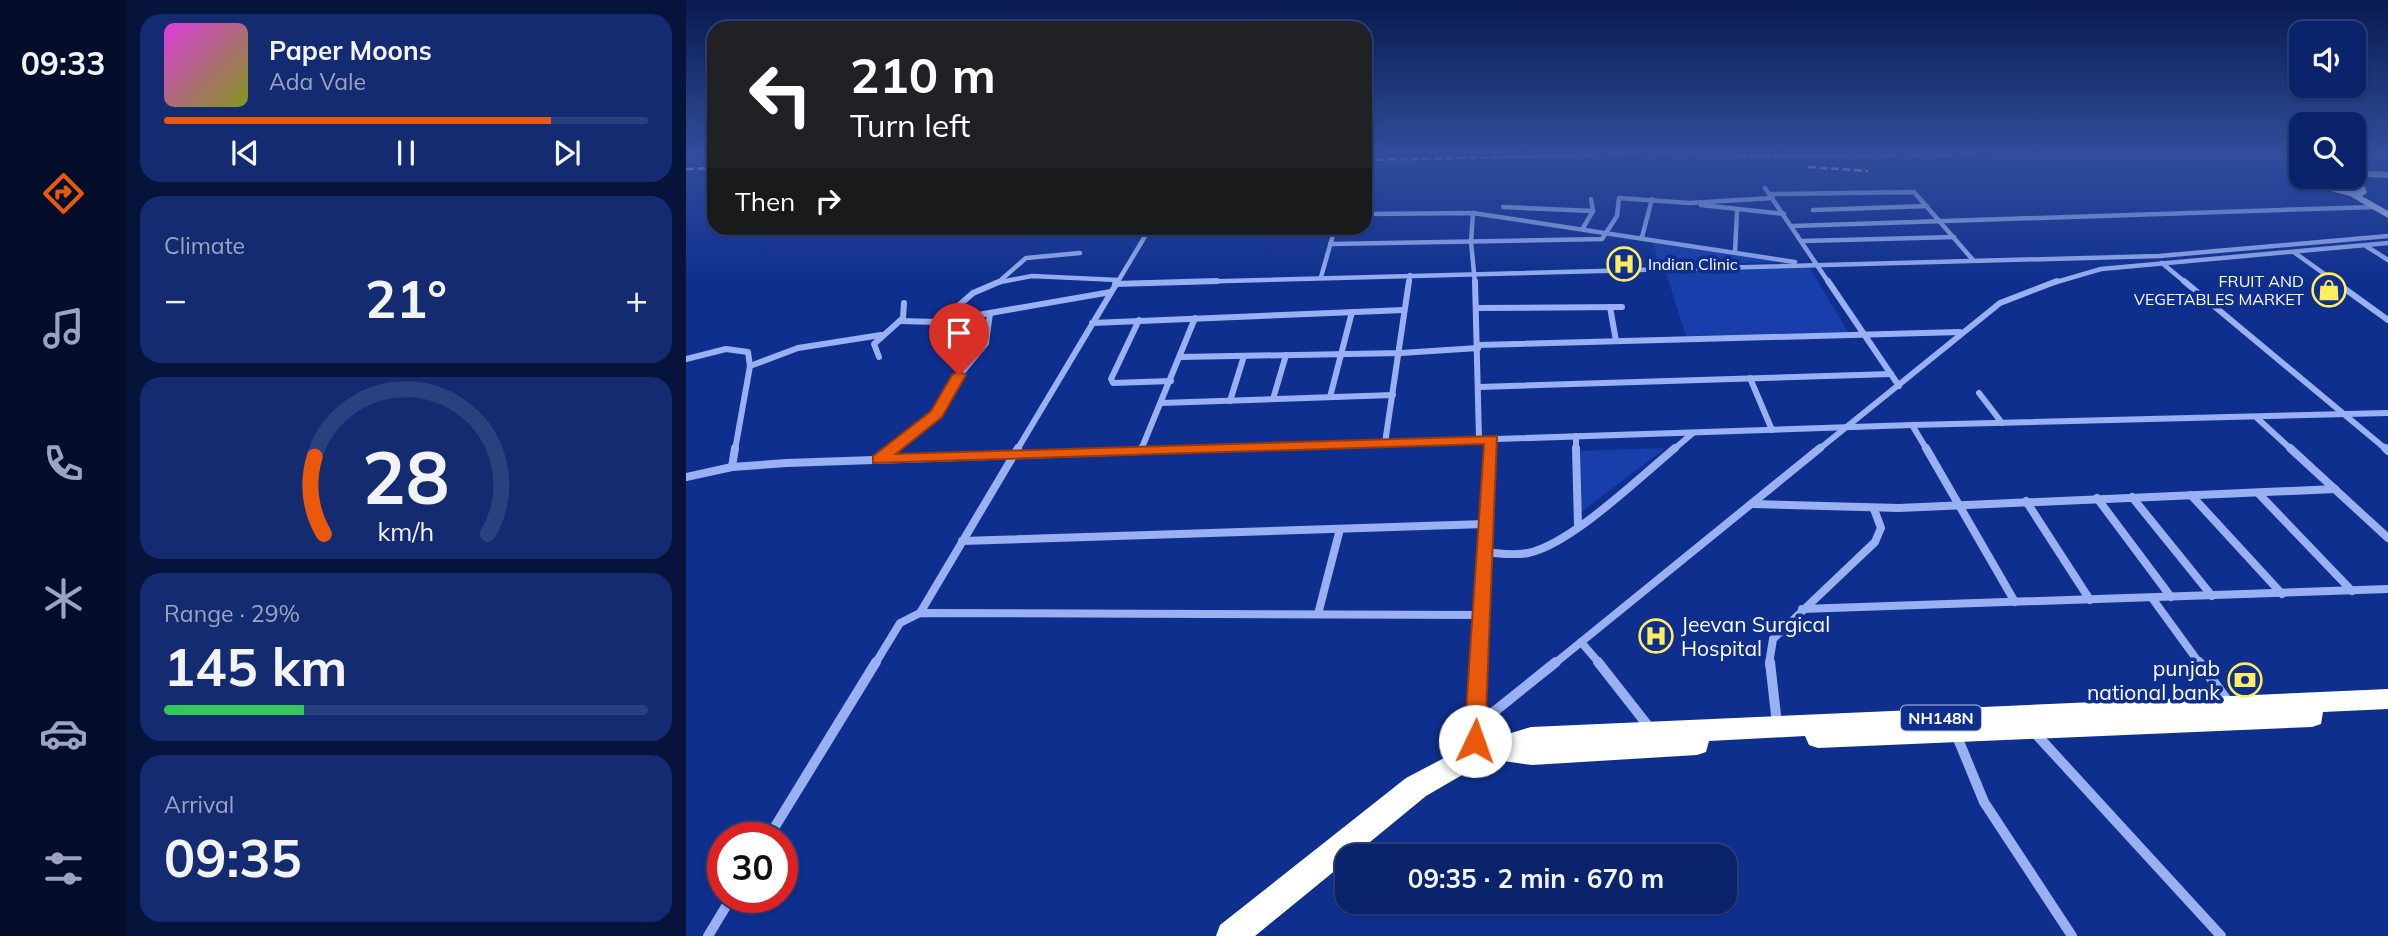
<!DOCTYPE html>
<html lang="en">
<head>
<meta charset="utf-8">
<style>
	body { margin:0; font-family:Mulish,sans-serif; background:#142b71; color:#f1f3f6; height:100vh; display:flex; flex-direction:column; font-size:26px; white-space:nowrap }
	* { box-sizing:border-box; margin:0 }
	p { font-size:23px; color:#9aa4c1 }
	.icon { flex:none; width:38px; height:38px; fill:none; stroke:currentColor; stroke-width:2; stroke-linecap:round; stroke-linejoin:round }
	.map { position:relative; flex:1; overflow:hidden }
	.drawer { display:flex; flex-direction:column; gap:14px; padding:14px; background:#06133b; width:560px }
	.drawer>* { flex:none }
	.top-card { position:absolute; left:21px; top:21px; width:665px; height:214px; border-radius:21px; box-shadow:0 2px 5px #0004,0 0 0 2px #2b407e; background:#202124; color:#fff; overflow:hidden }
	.fabs { position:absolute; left:1603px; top:21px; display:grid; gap:14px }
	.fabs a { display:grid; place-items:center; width:77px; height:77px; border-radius:14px; background:#0b236b; box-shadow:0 2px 5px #0004,0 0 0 2px #2b407e; font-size:35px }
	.speed { position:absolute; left:21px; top:822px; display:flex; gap:14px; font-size:35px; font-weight:700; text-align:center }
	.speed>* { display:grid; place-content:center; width:91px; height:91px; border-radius:50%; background:#0b236b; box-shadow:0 2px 5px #0004,0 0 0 2px #2b407e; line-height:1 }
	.speed .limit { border:10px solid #d22; background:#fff; color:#111 }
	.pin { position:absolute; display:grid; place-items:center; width:60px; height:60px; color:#fff; margin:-72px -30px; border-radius:50% 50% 50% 0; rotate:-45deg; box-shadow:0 0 7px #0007 }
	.pin .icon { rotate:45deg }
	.me { position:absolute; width:77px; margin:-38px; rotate:3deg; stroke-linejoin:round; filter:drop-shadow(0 0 5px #0008) }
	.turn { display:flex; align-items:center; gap:24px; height:147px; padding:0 28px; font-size:32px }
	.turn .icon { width:91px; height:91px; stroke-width:2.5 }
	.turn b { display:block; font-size:49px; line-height:60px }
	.then { display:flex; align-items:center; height:66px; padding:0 28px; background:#0003; gap:14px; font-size:26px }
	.big { font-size:52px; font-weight:700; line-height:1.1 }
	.drawer .widget { flex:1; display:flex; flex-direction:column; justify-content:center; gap:10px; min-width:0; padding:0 24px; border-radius:21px; background:#142b71 }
	.drawer .dial { align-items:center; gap:0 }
	.dial svg { height:182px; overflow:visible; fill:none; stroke:#2b407e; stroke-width:7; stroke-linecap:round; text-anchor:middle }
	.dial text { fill:#f1f3f6; stroke:none }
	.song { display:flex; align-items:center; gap:21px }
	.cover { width:84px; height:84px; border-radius:10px; background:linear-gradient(135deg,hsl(300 70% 55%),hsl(70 70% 35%)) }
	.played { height:7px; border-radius:4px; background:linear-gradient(90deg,#ea580c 80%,#2b407e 80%) }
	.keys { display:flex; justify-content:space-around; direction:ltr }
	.heat { display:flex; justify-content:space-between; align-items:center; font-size:38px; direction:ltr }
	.charge { height:10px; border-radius:5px; background:linear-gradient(90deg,#34c759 29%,#2b407e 0) }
	.trip { position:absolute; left:649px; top:844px; width:402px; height:70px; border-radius:21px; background:#0b236b; box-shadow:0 2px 5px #0004,0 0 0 2px #2b407e; font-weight:700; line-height:70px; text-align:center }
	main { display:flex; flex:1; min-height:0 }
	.dock { display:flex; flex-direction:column; width:126px; justify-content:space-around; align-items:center; background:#040e2b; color:#9aa4c1 }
	.dock .icon { width:49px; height:49px }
	.dock .selected { color:#ea580c }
	.dock b { font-size:32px; color:#f1f3f6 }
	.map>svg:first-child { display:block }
	.green { fill:#173eaa }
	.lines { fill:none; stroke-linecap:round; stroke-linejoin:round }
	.street-far3 { stroke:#99b1f3; stroke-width:4.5 }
	.street-far2 { stroke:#99b1f3; stroke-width:6 }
	.street-far1 { stroke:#99b1f3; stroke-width:8 }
	.street { stroke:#99b1f3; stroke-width:10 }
	.secondary { fill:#c8d5fd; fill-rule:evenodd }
	.highway { fill:#fff; fill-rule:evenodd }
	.rail { stroke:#fff; stroke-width:2.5; stroke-dasharray:8 3.5; stroke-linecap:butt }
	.route { fill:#ea580c; stroke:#983908; stroke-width:2 }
	.labels { text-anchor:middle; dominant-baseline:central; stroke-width:7; stroke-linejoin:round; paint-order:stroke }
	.far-poi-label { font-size:16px; fill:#fff; stroke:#0f2f8f; text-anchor:start }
	.shield { fill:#0f2f8f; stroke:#b7c1dd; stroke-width:2 }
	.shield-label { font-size:16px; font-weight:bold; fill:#fff }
	.near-poi-label { font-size:21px; fill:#fff; stroke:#0f2f8f; text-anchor:start }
</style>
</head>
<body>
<main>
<nav class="dock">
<b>09:33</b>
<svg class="icon selected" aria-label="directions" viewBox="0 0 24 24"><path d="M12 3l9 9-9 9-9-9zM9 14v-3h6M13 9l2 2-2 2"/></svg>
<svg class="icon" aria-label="music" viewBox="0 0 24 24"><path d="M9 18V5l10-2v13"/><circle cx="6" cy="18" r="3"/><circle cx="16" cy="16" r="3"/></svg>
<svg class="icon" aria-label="phone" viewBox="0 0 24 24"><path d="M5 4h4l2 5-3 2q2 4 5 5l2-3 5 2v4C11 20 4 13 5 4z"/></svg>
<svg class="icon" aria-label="climate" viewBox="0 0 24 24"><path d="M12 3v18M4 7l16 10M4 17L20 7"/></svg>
<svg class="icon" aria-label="car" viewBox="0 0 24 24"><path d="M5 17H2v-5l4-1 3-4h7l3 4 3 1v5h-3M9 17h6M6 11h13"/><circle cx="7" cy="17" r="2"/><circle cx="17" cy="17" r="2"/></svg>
<svg class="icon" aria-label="filters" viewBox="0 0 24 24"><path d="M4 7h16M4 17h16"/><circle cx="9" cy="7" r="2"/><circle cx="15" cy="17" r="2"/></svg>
</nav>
<section class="drawer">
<div class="widget">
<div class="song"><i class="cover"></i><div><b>Paper Moons</b><p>Ada Vale</p></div></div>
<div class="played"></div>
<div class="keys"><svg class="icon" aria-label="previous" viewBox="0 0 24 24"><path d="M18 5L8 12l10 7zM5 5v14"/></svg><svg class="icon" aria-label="pause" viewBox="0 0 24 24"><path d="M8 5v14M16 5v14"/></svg><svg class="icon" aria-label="next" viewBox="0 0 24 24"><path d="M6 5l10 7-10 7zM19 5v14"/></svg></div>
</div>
<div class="widget"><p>Climate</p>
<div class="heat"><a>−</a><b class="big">21°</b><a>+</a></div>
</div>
<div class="widget dial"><svg viewBox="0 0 100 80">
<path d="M14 69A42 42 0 1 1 86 69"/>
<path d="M14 69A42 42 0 0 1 10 35" stroke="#ea580c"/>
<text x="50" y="56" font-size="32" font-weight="700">28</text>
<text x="50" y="72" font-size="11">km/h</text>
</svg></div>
<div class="widget"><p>Range · 29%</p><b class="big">145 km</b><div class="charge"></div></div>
<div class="widget"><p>Arrival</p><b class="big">09:35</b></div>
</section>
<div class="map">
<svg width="1702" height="936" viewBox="0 0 1702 936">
	<rect width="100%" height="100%" fill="#0f2f8f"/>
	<!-- green -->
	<g class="green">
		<polygon points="966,239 1115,262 973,264"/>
		<polygon points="1122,265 1162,332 1000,336 979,270"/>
		<polygon points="980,448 895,512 895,451"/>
	</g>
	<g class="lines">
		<!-- street-far3 -->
		<g class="street-far3">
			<polyline points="1079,188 1143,283"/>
			<polyline points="1084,194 1228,192 1287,260"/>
			<polyline points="1015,205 1098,214"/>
			<polyline points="817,207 907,211"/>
			<polyline points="1127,210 1241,206"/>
			<polyline points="787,213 785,242 789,283"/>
			<polyline points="679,214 787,213 1109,262"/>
			<polyline points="1106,226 1688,207"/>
			<polyline points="897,228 907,211 905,199"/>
			<polyline points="956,237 966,199"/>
			<polyline points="1117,241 1268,237"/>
			<polyline points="644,244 916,239 931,216 933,198 1003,203 1087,198"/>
			<polyline points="1680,246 1702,260"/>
			<polyline points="1049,252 1051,211"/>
			<polyline points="1609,253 1651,283"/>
			<polyline points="1476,263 1500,283"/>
			<polyline points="635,277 649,228"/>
			<polyline points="316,279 340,258 394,253"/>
			<polyline points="309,283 346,276 432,280"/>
			<polyline points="431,283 464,228"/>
			<polyline points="466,283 1473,256 1702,236"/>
			<polyline points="723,283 724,275"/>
			<polyline points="1367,283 1415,269 1702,243"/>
		</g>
		<!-- street-far2 -->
		<g class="street-far2">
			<polyline points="789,281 793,439"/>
			<polyline points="1142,281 1213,386"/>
			<polyline points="1498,281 1701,450"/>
			<polyline points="1648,281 1702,320"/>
			<polyline points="429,284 531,281"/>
			<polyline points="924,307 930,341"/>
			<polyline points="792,308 936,307"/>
			<polyline points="273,318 271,307 287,293 315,281"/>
			<polyline points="453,320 425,379 427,383 485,381"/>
			<polyline points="214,321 252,322 425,292"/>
			<polyline points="406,323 718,310"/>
			<polyline points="792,345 1274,332"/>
			<polyline points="193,357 188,344 217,318 218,303"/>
			<polyline points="495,357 715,353 792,348"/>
			<polyline points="0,359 40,349 62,352 64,366 49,450"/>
			<polyline points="64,366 112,348 195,335"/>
			<polyline points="1064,378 1086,430"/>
			<polyline points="793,387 1205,374"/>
			<polyline points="1293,393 1316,423"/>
			<polyline points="644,397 666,312"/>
			<polyline points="587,399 600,355"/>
			<polyline points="544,401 558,356"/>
			<polyline points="475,403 707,395"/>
			<polyline points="1571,418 1606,450"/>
			<polyline points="1226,425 1241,450"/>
			<polyline points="890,436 890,450"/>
			<polyline points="699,443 723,281"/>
			<polyline points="205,450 251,414 264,387 300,343 304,313"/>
			<polyline points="331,450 432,281"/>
			<polyline points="455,450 509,318"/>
			<polyline points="487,450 1226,425 1702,413"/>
			<polyline points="804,450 805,439"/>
			<polyline points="987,450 1007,433"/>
			<polyline points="1132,450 1314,303 1371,281"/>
		</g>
		<!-- street-far1 -->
		<g class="street-far1">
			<polyline points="890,448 892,525"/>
			<polyline points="1240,448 1329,602"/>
			<polyline points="1604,448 1702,538"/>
			<polyline points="1699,448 1702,451"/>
			<polyline points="455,451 456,448"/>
			<polyline points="194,459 208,448"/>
			<polyline points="46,467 49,448"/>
			<polyline points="0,477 46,467 101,463 539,448"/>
			<polyline points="1572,493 1666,591"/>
			<polyline points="1505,495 1596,594"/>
			<polyline points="1446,497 1526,596"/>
			<polyline points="1411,498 1485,597"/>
			<polyline points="1340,501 1404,600"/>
			<polyline points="1067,504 1213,508 1649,489"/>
			<polyline points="276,541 799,524"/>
			<path d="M798 552C812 553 828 556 842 553 885 544 954 477 989 448"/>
			<polyline points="1466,598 1514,664"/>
			<polyline points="1116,609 1702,589"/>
			<polyline points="234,613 332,448"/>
			<polyline points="632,614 654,529"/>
			<polyline points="895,642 914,664"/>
			<polyline points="189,664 214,623 234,613 795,615"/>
			<polyline points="793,664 804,448"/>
			<polyline points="868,664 1134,448"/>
			<polyline points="1083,664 1087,639 1189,542 1195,528 1188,509"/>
		</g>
		<!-- street -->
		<g class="street">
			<polyline points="912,662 963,727"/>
			<polyline points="1084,662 1091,724"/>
			<polyline points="1513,662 1543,703"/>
			<polyline points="789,727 793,662"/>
			<polyline points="1349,733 1535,936"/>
			<polyline points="1270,734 1298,802 1386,936"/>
			<polyline points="788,751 789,727 870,662"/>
			<polyline points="82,838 190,662"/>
			<polyline points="22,936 45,898"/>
		</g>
		<!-- secondary -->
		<g class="secondary">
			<polygon points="1668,170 1702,172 1702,178 1668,176"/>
			<path d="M1658 179 1679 187 1681 193 1676 196 1702 211V218L1664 196 1641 190 1635 182 1639 179ZM1646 185H1657L1671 191Z"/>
		</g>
		<!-- highway -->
		<polygon class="highway" points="1702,689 1702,709 1637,712 1635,724 1626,727 1132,748 1123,745 1119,736 1023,741 1020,752 1011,755 846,765 810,760 795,764 740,796 667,856 662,856 662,860 569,936 530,936 534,925 720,778 779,747 845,727"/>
		<!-- rail -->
		<g class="rail">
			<polyline points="1053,156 1302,155"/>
			<polyline points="679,160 1062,152"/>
			<polyline points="1122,167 1182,171"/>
			<polyline points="0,169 28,168"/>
		</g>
	</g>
	<!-- sky -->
	<linearGradient id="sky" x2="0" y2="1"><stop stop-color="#081a4f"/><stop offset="0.54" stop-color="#314d9b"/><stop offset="1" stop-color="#314d9b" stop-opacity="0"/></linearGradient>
	<rect width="1702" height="283" fill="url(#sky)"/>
	<!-- route -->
	<polygon class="route" points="273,371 280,375 256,417 210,454 811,436 799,741 796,748 789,750 781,748 778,741 798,444 187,463 187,456 245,411 266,375"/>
	<!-- icons -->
	<defs>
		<symbol id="hospital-ring" viewBox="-11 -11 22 22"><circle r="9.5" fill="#0f2f8f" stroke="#ffee5b" stroke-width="1.5"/><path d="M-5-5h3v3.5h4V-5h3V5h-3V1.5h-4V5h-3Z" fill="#ffee5b"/></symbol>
		<symbol id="shop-ring" viewBox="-11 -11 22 22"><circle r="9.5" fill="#0f2f8f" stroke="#ffee5b" stroke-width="1.5"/><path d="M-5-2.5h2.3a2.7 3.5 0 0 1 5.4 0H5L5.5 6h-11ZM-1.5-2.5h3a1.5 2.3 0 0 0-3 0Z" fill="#ffee5b"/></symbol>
		<symbol id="bank-ring" viewBox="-11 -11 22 22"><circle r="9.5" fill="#0f2f8f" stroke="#ffee5b" stroke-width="1.5"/><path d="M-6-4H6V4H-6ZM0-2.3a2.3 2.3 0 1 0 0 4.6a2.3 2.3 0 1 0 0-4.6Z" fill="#ffee5b"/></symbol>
	</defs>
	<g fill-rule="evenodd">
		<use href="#hospital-ring" x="919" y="245" width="38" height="38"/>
		<use href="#shop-ring" x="1624" y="271" width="38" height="38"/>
		<use href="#hospital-ring" x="951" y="617" width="38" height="38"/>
		<use href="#bank-ring" x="1540" y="661" width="38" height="38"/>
	</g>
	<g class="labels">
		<!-- far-poi labels -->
		<g class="far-poi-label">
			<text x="962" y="264">Indian Clinic</text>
			<text x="1618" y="281" text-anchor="end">FRUIT AND<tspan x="1618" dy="18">VEGETABLES MARKET</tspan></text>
		</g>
		<!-- shield labels -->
		<rect class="shield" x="1215" y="705.5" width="80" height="25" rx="5"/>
		<g class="shield-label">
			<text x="1255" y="718">NH148N</text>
		</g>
		<!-- near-poi labels -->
		<g class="near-poi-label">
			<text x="995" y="624">Jeevan Surgical<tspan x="995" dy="24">Hospital</tspan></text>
			<text x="1534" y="668" text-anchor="end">punjab<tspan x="1534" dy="24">national bank</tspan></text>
		</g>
	</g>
</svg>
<div class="fabs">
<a><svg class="icon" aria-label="sound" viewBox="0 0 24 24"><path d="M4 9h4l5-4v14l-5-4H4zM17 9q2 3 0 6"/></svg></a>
<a><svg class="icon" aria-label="search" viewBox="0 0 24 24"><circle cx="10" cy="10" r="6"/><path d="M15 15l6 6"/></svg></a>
</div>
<div class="speed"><div class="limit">30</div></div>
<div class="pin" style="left:273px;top:375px;background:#d93025"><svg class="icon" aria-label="arrive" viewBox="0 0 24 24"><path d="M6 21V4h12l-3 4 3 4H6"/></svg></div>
<svg class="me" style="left:789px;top:741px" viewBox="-20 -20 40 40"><circle r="19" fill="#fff"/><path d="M0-13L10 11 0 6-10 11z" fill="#ea580c"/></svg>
<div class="trip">09:35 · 2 min · 670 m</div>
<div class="top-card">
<div class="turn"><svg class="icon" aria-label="left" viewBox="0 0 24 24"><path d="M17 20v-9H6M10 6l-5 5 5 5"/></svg><div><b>210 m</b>Turn left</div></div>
<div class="then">Then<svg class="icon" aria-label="right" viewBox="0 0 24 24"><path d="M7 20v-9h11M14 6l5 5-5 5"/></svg></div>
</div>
</div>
</main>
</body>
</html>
